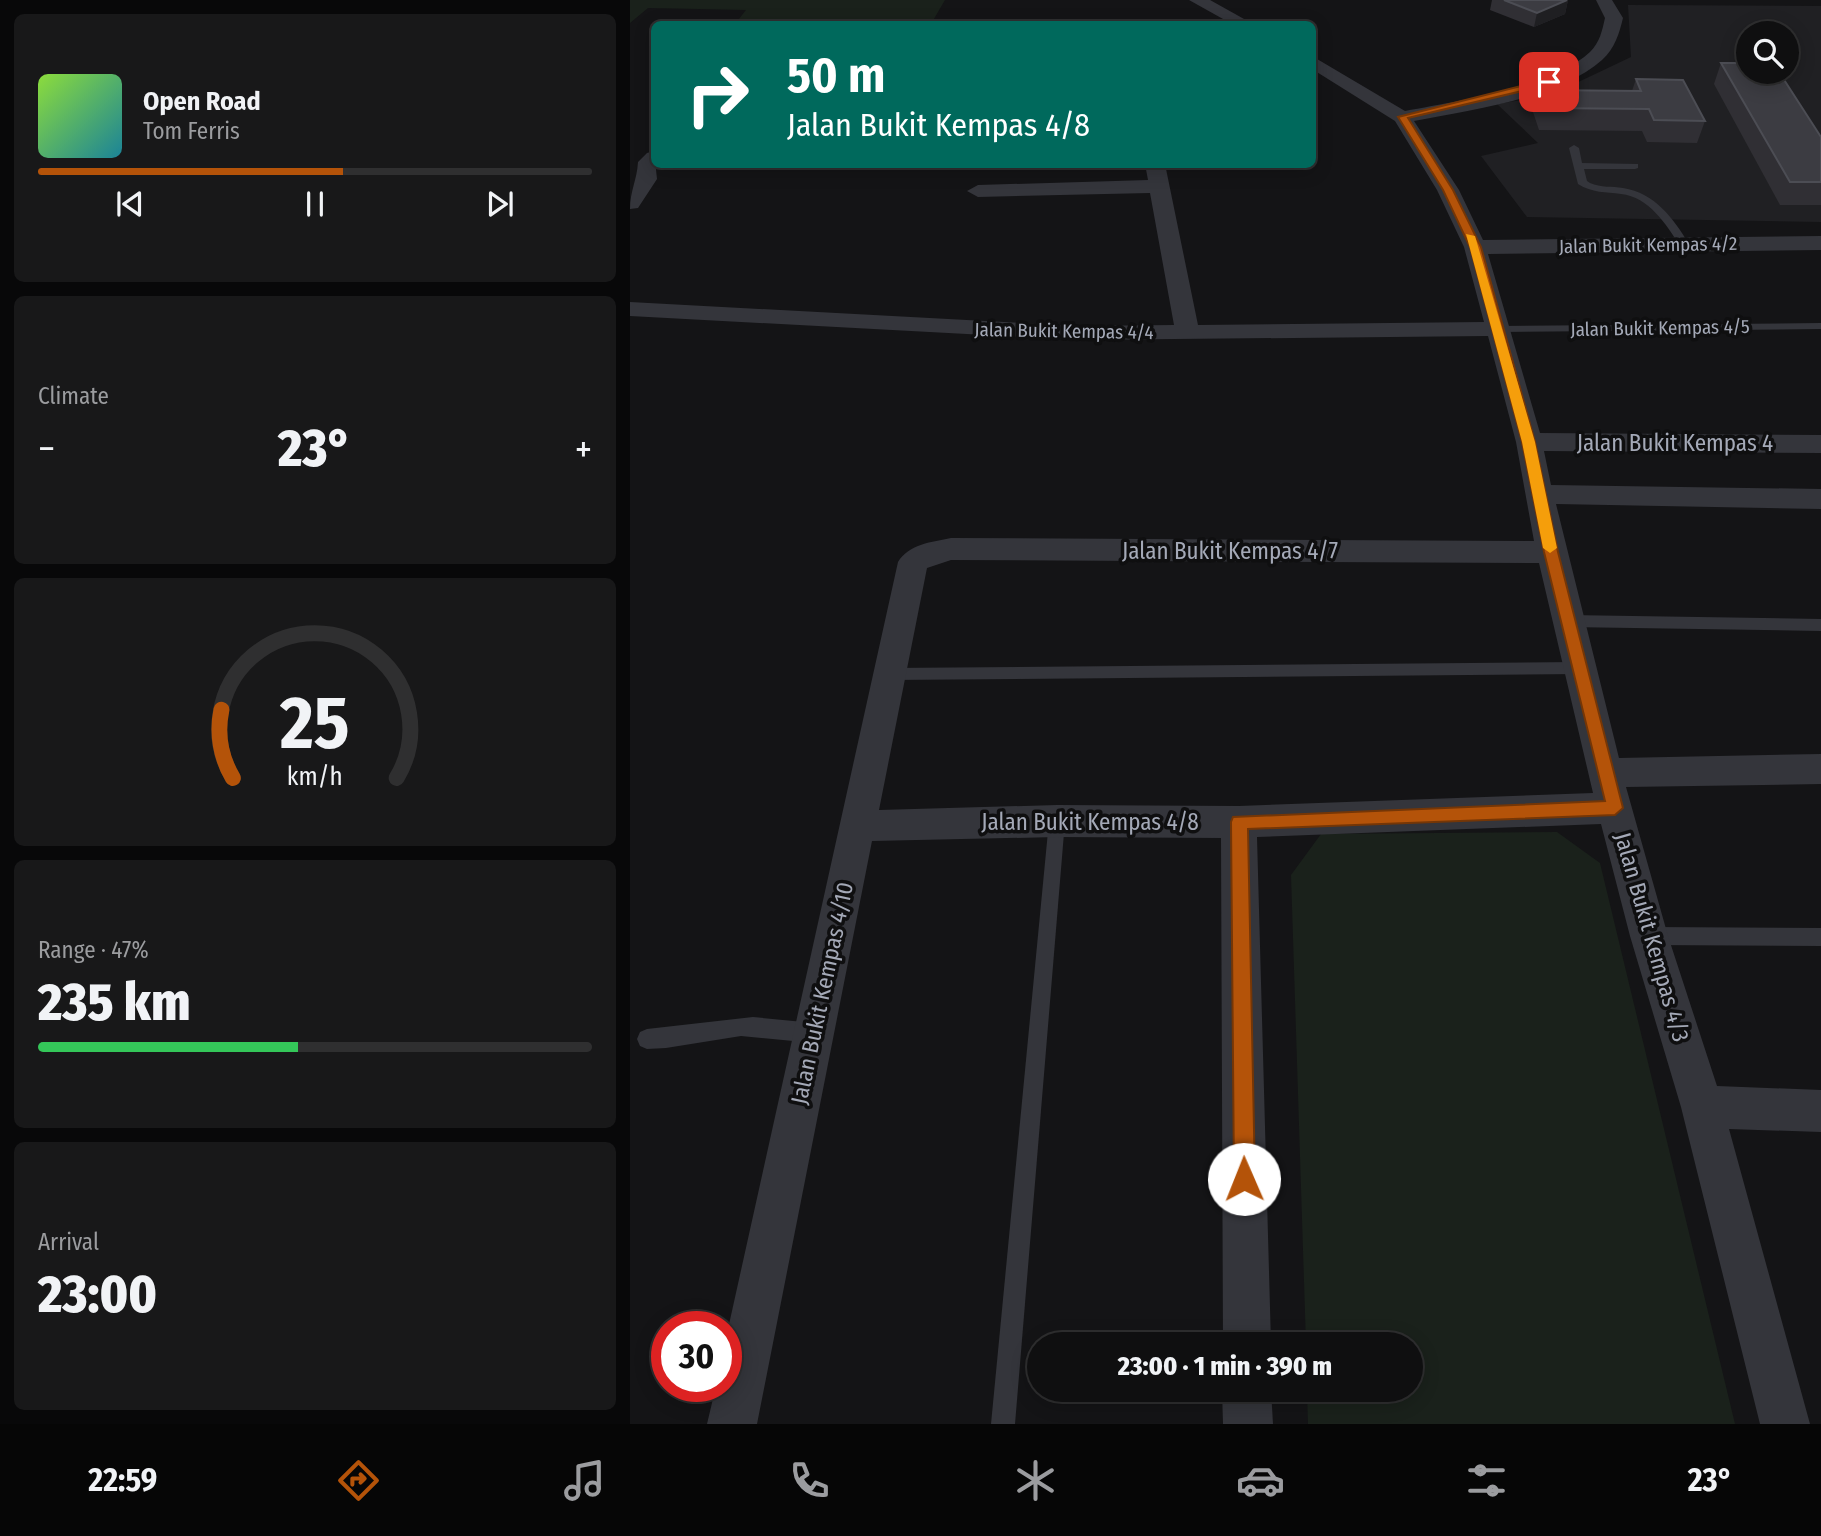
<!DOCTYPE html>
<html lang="en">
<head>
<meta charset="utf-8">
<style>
	body { margin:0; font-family:"Fira Sans Condensed",sans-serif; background:#181819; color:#f1f3f6; height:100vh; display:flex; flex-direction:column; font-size:26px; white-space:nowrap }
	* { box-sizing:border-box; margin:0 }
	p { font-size:23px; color:#9b9c9f }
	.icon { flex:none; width:38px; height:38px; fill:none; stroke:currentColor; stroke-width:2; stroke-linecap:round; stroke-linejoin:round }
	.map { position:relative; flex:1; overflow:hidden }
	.panel { display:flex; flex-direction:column; gap:14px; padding:14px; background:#080809; width:630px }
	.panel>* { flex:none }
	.banner { position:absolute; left:21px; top:21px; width:665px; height:147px; border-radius:10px; box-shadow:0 4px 18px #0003,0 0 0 2px #2f2f30; background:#00695c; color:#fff; overflow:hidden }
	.tools { position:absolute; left:1106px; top:21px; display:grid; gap:14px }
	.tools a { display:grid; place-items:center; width:63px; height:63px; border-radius:50%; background:#0f0f10; box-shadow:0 4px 18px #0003,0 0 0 2px #2f2f30; font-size:35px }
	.speed { position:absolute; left:21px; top:1311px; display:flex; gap:14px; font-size:35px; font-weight:700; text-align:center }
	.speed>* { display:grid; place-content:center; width:91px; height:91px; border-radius:50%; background:#0f0f10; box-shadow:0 4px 18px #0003,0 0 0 2px #2f2f30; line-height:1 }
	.speed .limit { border:10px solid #d22; background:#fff; color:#111 }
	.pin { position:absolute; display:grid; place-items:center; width:60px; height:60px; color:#fff; margin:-30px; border-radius:14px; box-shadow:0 4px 10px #0006 }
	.me { position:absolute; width:77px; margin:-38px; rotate:359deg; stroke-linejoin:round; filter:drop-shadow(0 0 5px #0008) }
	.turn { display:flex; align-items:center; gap:24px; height:147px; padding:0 21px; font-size:32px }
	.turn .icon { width:91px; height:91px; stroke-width:2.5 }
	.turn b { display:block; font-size:49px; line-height:60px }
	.big { font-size:52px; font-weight:800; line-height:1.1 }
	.panel .tile { flex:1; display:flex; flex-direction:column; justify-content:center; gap:10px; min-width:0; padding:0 24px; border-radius:10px; background:#181819 }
	.panel .dial { align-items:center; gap:0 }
	.dial svg { height:182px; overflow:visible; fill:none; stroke:#2f2f30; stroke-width:7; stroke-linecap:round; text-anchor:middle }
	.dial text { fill:#f1f3f6; stroke:none }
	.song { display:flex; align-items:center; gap:21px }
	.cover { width:84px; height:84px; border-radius:10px; background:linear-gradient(135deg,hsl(90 70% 55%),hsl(190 70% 35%)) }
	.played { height:7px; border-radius:4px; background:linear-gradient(90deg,#b45309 55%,#2f2f30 55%) }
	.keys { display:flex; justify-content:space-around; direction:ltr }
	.heat { display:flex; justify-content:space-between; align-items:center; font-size:38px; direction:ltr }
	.charge { height:10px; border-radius:5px; background:linear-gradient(90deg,#34c759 47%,#2f2f30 0) }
	.trip { position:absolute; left:397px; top:1332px; width:396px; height:70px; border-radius:35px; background:#0f0f10; box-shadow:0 4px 18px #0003,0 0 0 2px #2f2f30; font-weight:800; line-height:70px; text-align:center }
	.tabs { display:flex; height:112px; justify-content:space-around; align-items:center; background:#060606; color:#9b9c9f }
	.tabs .icon { width:49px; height:49px }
	.tabs .selected { color:#b45309 }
	.tabs b { font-size:32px; color:#f1f3f6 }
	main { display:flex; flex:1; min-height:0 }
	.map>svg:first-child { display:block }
	.built { fill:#202023; fill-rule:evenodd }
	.green { fill:#1a211b }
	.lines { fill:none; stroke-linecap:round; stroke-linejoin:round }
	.service { fill:#34353b; fill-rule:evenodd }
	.minor { fill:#34353b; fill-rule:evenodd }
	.wall { fill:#302f34 }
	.shaded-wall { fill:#1f1f22 }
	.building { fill:#3c3c42; stroke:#4c4d54; stroke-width:2 }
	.route { fill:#b45309; stroke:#753606; stroke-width:2 }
	.slow { fill:#f59e0b }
	.labels { text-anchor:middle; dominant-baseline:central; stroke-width:7; stroke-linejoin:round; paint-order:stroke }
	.far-street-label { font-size:19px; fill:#a4a9b7; stroke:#0f0f10 }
	.street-label { font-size:23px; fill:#a4a9b7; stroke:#0f0f10 }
</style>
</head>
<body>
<main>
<section class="panel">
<div class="tile">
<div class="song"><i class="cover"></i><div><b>Open Road</b><p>Tom Ferris</p></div></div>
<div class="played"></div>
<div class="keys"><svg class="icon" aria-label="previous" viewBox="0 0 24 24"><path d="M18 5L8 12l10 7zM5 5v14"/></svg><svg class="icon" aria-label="pause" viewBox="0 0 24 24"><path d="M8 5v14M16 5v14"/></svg><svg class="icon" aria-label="next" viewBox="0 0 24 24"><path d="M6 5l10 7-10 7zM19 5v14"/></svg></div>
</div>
<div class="tile"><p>Climate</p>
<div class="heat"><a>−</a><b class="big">23°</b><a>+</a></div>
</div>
<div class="tile dial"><svg viewBox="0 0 100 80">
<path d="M14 69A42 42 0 1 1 86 69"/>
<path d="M14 69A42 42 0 0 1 9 39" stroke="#b45309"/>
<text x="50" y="56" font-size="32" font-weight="700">25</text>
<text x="50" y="72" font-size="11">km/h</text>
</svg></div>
<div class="tile"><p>Range · 47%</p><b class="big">235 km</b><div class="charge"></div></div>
<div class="tile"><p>Arrival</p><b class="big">23:00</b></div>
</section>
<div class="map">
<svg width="1191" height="1424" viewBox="0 0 1191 1424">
	<rect width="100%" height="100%" fill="#141416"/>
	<!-- built -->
	<path class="built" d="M998 5 1191 6V222L897 217 851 156 908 143 867 104 921 95 1001 57ZM1118 33H1157V72H1118Z"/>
	<!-- green -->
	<g class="green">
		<polygon points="0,0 315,0 301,24 105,24 116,10 18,8 0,23"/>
		<polygon points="927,832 970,863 1105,1424 678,1424 677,1390 780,1390 780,1344 676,1344 661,875 691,834"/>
	</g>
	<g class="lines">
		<!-- service -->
		<g class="service">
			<path d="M944 145 949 148 952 163 1008 164V168L1005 169H954L957 181 960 183C971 188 982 186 993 188 1025 193 1043 218 1059 244L1058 246H1050C1036 224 1019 197 991 194 976 192 962 193 948 184L939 148Z"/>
			<polygon points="1191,323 1191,329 868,332 862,329 868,326"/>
			<polygon points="938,615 1191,619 1191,631 938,627 931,621"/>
			<polygon points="949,662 957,668 949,674 259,680 251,674 259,668"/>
			<polygon points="427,814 433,816 435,821 385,1424 361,1424 419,821 421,816"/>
			<polygon points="1019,927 1191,928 1191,946 1019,945 1013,942 1010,936 1013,930"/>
			<polygon points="123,1017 184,1023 191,1026 194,1033 191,1040 184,1043 111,1036 36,1048 17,1049 10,1046 7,1039 10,1032 17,1029"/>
		</g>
		<!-- minor -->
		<g class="minor">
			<polygon points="559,0 580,0 623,24 602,24"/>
			<path d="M966 0H982L993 18C989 34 985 48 972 60 928 99 840 110 784 121L829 190 853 240 1191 236V250L858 254 910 433 1191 435V453L914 451 921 485 1191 489V509L926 504 989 758 1191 754V784L996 787 1038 936 1087 1086 1191 1090V1132L1099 1129 1180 1424H1130L1051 1107 1000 936 971 824 627 837 641 1344H593L591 838 427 837 242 841 127 1424H77L86 1386H96V1338L268 562C279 544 302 542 321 538L904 541 886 442 858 336 449 340 0 316V302L449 326 544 325 520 193 348 197 337 191 348 185 518 180 515 164H535L568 325 854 322 834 247 807 190 765 121 682 69V56L775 111C827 101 921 88 960 52 970 42 972 31 975 18ZM321 560 909 563 963 793 609 806 427 805 249 810 297 568Z"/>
			<path d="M24 151 27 179 8 208 0 209C0 191 7 180 8 162L17 153Z"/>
			<polygon points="592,1390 641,1390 643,1424 593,1424"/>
		</g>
	</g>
	<!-- wall -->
	<g class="wall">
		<polygon points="862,0 938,0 935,14 904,27 860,10"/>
		<polygon points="1091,63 1191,137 1191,205 1150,205 1084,84"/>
		<polygon points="1006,79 1075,121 1067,143 1017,142 1012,131 909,130 903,112 908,90 1002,91"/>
	</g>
	<!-- shaded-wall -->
	<polygon class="shaded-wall" points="938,0 935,14 904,27 907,13"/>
	<!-- building -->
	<g class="building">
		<polygon points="874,0 937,0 907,13"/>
		<polygon points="1091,63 1118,63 1118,72 1149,72 1191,137 1191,182 1160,182"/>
		<polygon points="1006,79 1053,80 1075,121 1024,120 1019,109 914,108 908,90 1011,91"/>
	</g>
	<!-- route -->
	<polygon class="route" points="919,79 922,84 778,118 823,190 851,247 905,442 928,552 993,808 985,815 618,829 625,1179 622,1187 614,1190 607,1187 604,1179 601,822 603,817 975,801 914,552 892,442 840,247 813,190 768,117"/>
	<!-- slow -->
	<polygon class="slow" points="836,234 845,236 905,442 927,548 920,553 913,548 892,442"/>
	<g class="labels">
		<!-- far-street labels -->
		<g class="far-street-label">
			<text transform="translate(1018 245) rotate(-1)">Jalan Bukit Kempas 4/2</text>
			<text transform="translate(1030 328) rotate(-1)">Jalan Bukit Kempas 4/5</text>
			<text transform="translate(434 331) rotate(1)">Jalan Bukit Kempas 4/4</text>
		</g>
		<!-- street labels -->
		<g class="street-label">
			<text x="1045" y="443">Jalan Bukit Kempas 4</text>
			<text x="600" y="551">Jalan Bukit Kempas 4/7</text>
			<text x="460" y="822">Jalan Bukit Kempas 4/8</text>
			<text transform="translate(1022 937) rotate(74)">Jalan Bukit Kempas 4/3</text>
			<text transform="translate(192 993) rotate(-78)">Jalan Bukit Kempas 4/10</text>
		</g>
	</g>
</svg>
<div class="tools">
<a><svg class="icon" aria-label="search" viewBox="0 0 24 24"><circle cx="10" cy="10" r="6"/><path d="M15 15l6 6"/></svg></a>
</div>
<div class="speed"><div class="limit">30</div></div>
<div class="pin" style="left:919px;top:82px;background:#d93025"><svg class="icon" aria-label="arrive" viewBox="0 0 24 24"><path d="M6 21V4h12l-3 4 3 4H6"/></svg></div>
<svg class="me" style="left:614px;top:1179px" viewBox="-20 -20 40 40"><circle r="19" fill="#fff"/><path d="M0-13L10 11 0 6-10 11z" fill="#b45309"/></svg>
<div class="trip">23:00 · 1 min · 390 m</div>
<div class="banner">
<div class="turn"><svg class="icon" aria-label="right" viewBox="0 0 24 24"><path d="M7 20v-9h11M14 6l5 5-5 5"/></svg><div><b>50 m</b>Jalan Bukit Kempas 4/8</div></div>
</div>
</div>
</main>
<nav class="tabs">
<b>22:59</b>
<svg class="icon selected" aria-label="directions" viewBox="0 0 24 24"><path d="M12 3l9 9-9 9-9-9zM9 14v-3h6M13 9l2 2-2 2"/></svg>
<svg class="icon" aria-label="music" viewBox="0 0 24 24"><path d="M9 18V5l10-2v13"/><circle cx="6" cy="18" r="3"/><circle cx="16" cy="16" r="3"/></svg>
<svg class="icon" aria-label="phone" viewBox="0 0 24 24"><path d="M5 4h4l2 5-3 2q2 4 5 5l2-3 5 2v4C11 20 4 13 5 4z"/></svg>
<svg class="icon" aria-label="climate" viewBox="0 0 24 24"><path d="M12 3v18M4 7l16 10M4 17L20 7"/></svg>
<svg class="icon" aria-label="car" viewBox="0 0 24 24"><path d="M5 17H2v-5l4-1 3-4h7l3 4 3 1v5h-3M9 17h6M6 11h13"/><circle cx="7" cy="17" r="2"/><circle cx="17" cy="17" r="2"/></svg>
<svg class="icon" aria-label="filters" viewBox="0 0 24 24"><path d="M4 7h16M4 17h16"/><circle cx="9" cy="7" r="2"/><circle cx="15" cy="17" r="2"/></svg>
<b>23°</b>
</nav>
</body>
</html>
